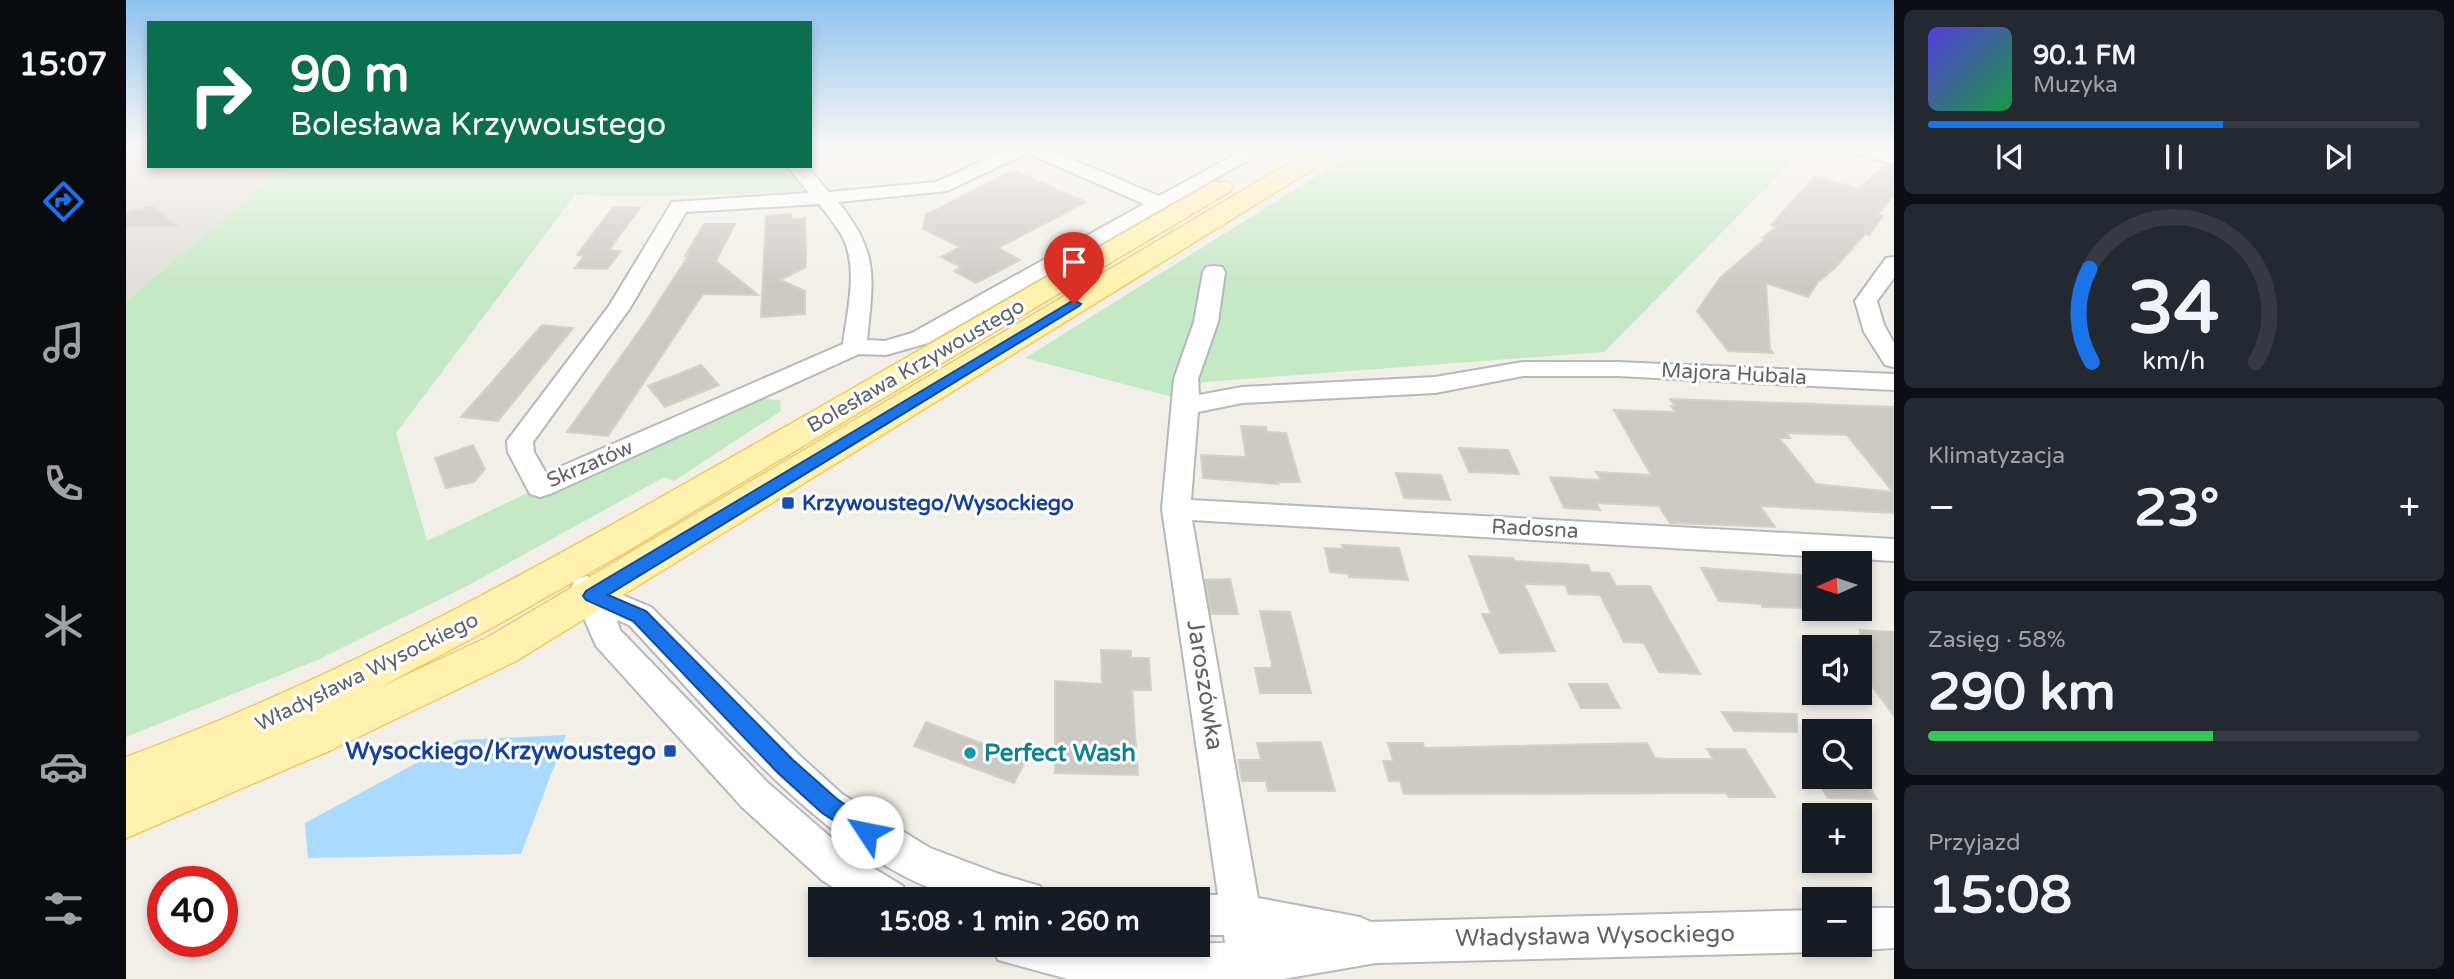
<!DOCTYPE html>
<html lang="pl">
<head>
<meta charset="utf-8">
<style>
	body { margin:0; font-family:"Varela Round",sans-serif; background:#242831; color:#f1f3f6; height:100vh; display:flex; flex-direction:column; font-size:26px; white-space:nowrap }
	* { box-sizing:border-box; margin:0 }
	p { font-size:23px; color:#9ea1a6 }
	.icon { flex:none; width:38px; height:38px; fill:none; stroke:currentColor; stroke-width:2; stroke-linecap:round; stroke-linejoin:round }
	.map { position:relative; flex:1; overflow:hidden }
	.side { display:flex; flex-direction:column; gap:10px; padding:10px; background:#0d0f14; width:560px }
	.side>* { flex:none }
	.hud { position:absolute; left:21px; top:21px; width:665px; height:147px; border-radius:0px; box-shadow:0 4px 10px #0003; background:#0b6e4f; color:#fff; overflow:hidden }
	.needle { width:46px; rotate:267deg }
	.controls { position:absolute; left:1676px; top:551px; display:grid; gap:14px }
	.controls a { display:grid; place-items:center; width:70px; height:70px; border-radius:0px; background:#171b24; box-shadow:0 4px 10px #0003; font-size:35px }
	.speed { position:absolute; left:21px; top:866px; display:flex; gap:14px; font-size:35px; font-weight:700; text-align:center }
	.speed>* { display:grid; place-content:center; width:91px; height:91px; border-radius:50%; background:#171b24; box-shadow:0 4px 10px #0003; line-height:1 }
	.speed .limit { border:10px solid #d22; background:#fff; color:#111 }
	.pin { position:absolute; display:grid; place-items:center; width:60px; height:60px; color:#fff; margin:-72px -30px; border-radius:50% 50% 50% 0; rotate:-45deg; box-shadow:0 0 7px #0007 }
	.pin .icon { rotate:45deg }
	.me { position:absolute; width:77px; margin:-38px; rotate:304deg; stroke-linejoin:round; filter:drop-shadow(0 0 5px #0008) }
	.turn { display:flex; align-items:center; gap:24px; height:147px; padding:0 28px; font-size:32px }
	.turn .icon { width:91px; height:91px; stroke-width:2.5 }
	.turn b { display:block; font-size:49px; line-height:60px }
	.big { font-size:52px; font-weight:700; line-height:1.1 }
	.side .tile { flex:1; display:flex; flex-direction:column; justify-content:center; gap:10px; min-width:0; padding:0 24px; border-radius:10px; background:#242831 }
	.side .dial { align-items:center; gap:0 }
	.dial svg { height:182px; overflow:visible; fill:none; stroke:#363941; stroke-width:7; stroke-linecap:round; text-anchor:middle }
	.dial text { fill:#f1f3f6; stroke:none }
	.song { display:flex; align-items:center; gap:21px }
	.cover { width:84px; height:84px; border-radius:10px; background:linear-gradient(135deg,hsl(250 70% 55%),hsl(140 70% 35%)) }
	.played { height:7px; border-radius:4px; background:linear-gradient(90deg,#1a73e8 60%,#363941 60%) }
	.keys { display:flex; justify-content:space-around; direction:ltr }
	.heat { display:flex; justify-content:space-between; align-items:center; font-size:38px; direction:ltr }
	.charge { height:10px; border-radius:5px; background:linear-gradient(90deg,#34c759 58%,#363941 0) }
	.trip { position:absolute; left:682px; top:887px; width:402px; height:70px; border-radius:0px; background:#171b24; box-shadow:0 4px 10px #0003; font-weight:700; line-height:70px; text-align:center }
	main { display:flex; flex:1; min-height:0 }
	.tabs { display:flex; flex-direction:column; width:126px; justify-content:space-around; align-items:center; background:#090b0e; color:#9ea1a6 }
	.tabs .icon { width:49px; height:49px }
	.tabs .active { color:#1a73e8 }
	.tabs b { font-size:32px; color:#f1f3f6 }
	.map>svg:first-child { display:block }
	.industrial { fill:#e0deda }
	.green { fill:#c5e8c5 }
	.water { fill:#aadaff }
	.building { fill:#cccac5; stroke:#d6d1c6; stroke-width:2; fill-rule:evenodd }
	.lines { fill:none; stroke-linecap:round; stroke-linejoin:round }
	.minor-casing { stroke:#b5b8bc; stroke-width:4 }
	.major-casing { stroke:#f2c960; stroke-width:3 }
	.minor { fill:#fff; fill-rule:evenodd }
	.major { fill:#fff2af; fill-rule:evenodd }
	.route { fill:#1a73e8; stroke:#114b97; stroke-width:2 }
	.transit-dot { fill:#1a4fb4; stroke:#fff; stroke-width:2.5 }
	.culture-dot { fill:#0f9aa8; stroke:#fff; stroke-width:2.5 }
	.labels { text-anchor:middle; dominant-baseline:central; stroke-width:6; stroke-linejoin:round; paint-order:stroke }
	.street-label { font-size:21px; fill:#5f6368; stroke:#fff }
	.transit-label { font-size:21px; font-weight:bold; fill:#164399; stroke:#fff; text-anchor:start }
	.near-street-label { font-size:24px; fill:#5f6368; stroke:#fff }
	.near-transit-label { font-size:24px; font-weight:bold; fill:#164399; stroke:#fff; text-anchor:end }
	.near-culture-label { font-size:24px; font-weight:bold; fill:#0d838f; stroke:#fff; text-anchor:start }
</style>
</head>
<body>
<main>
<nav class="tabs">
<b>15:07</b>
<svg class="icon active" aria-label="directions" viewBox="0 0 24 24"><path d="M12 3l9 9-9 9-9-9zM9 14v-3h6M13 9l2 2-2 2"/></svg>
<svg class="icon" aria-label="music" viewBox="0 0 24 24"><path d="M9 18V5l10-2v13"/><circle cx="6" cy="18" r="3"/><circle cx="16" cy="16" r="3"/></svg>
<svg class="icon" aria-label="phone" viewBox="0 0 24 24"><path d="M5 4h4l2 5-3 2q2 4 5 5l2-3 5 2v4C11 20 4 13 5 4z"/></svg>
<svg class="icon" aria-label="climate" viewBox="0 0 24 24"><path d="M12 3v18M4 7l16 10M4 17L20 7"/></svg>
<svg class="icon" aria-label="car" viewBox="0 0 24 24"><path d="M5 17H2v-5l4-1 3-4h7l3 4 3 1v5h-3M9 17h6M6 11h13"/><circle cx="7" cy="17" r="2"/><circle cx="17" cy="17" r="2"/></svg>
<svg class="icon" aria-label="filters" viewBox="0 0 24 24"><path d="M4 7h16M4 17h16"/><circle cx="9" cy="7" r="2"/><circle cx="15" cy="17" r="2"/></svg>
</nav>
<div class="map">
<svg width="1768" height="979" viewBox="0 0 1768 979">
	<rect width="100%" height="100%" fill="#f1efe8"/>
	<!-- industrial -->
	<polygon class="industrial" points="0,149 23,149 23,166 161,166 0,301"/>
	<!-- green -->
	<g class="green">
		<polygon points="1234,149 1678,149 1478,352 1078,382 1047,397 899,358"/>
		<polygon points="161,166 656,166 678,191 549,196 449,195 270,433 301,541 414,487 635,399 654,400 655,411 548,481 538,477 341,586 189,661 0,737 0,301"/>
	</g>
	<!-- water -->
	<polygon class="water" points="440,735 395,854 182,858 179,823 333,740"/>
	<!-- building -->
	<g class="building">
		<polygon points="1759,164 1768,166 1768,195 1752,214 1757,216 1743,235 1739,234 1709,268 1692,282 1682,297 1640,283 1644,349 1647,353 1602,351 1571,311 1594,278 1639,239 1636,238 1650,227 1645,225 1689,176 1733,189"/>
		<polygon points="887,170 960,202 872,248 894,260 850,283 828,271 835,267 815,257 834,247 797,229 800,215"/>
		<polygon points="21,207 27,207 51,226 0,226 0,213"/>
		<polygon points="487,207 514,208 483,250 495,251 481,269 449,268 458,256 451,255"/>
		<polygon points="665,214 665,218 670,219 679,218 680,267 654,280 679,291 679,314 635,317 640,216"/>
		<polygon points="578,224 609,224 590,261 632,295 577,294 482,436 441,432 521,320 562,256 559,256"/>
		<polygon points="416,325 447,328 372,421 335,417"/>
		<polygon points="575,365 593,385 539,407 522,386"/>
		<path d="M1544 399 1768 407V513L1634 506 1649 527 1544 523 1533 506 1470 503 1474 510 1438 508 1424 477 1475 480 1470 472 1525 475 1488 410 1549 412 1545 406H1549ZM1660 433 1721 435 1767 492 1690 484 1653 438H1664Z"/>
		<polygon points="1115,426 1140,427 1141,432 1160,433 1174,482 1151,482 1152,484 1077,478 1075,455 1120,457"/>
		<polygon points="347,445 359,469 348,482 320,488 309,458"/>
		<polygon points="1333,448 1382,450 1393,474 1343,472"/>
		<polygon points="1270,473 1315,475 1324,500 1278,498"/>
		<polygon points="1216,545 1273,548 1282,580 1223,577 1223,574 1204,572 1199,548 1217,549"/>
		<polygon points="1343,556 1387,558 1389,561 1462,565 1465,572 1483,573 1490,586 1524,586 1574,674 1533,672 1518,643 1498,642 1474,595 1443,594 1439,585 1398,584 1429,651 1374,653 1356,614 1365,614"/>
		<polygon points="1575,568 1689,576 1689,608 1636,607 1636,604 1593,601"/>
		<polygon points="1104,579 1112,614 1085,614 1079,580"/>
		<polygon points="1134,611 1164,612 1185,693 1134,693 1129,668 1145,668 1146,665"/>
		<polygon points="1734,630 1768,632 1768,716 1734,670"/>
		<polygon points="975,650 1005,651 1005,658 1023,658 1025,690 1006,690 1012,775 929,773 929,681 976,684"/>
		<polygon points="1443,684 1481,684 1494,708 1455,708"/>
		<polygon points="1596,712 1671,714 1671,732 1608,731"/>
		<polygon points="800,722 900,760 888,783 788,746"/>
		<polygon points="1195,742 1209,791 1142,791 1140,781 1116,781 1112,760 1135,760 1131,743"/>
		<polygon points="1262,743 1297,743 1298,748 1521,743 1529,758 1541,759 1587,759 1581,749 1619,749 1649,797 1603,797 1600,793 1278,794 1274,781 1263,781 1257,761 1267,761"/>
		<polygon points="1689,777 1737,777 1751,799 1702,798"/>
	</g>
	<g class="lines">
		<defs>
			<g id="minor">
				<path d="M882 149H921L1033 196 1119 149H1141L802 343 760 355 733 354 424 494 414 497 404 494 382 452 381 441 483 306 546 202 683 193 661 166H680L703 192 810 182ZM901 153 1018 204 786 333 759 341 741 340C747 279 754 253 712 202L821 191ZM693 204C702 216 712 227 718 240 732 271 721 312 717 344L420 473 408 452 407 442 504 308 560 212Z"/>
				<polygon points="1724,149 1752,149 1768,153 1768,164 1727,153"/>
				<polygon points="1768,257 1768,278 1751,301 1758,325 1768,343 1768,367 1759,365 1738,332 1729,301 1760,258"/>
				<polygon points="1088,266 1096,267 1099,272 1092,322 1072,379 1073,395 1116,387 1309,377 1397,362 1491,362 1768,374 1768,390 1491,376 1397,376 1309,393 1116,403 1072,412 1065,500 1768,539 1768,561 1066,520 1132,898 1234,917 1245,922 1689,910 1689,945 1704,946 1689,952 1250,963 1157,979 942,979 872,960 866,945 1099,943 1098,935 1073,935 1073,900 1061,900 1073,895 1092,895 1036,509 1048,379 1068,322 1077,272 1080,267"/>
				<path d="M460 576 471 580 477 587 525 607 673 755 716 794 804 848 873 874 914 886 920 900C898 900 854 904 835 899 703 861 595 722 503 625L491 620 494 630 642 783 724 854 777 886 783 900H726L696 880 616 807 470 646 445 588 449 580Z"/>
				<polygon points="1734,908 1768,908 1768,948 1734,950 1723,945 1734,945"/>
			</g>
			<path id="major" d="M1187 149H1214L1211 154 390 661 205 750 0 838V757C194 686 375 588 555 486 733 386 909 283 1087 182H1103L1107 187 1103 192 496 554 362 630 252 688 362 637Z"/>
		</defs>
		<!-- minor casing -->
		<use href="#minor" class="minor-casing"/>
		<!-- major casing -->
		<use href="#major" class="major-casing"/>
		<!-- minor -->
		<use href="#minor" class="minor"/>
		<!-- major -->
		<use href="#major" class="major"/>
	</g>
	<!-- sky -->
	<linearGradient id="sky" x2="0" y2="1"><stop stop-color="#8fc3f1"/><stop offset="0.52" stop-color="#f9f8f5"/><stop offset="1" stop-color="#f9f8f5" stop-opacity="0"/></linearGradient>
	<rect width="1768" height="286" fill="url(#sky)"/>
	<!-- route -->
	<polygon class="route" points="948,300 955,304 953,306 482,595 520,611 667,760 711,799 749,825 752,832 749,839 741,842 696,813 652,773 507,621 460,600 457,596 460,591"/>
	<!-- markers -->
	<g class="transit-dot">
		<rect x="655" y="496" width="14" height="14" rx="3.5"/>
		<rect x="537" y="744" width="14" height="14" rx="3.5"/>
	</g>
	<circle class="culture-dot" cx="844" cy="753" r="7"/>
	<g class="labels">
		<!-- street labels -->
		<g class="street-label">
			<text transform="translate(790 366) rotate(-30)">Bolesława Krzywoustego</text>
			<text transform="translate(1608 374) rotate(3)">Majora Hubala</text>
			<text transform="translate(464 464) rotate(-23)">Skrzatów</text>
			<text transform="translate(1409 529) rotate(3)">Radosna</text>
			<text transform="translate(241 672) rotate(-26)">Władysława Wysockiego</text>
		</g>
		<!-- transit labels -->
		<g class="transit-label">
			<text x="676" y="503">Krzywoustego/Wysockiego</text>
		</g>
		<!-- near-street labels -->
		<g class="near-street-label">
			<text transform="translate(1079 685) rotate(81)">Jaroszówka</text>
			<text transform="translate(1469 936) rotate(-1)">Władysława Wysockiego</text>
		</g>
		<!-- near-transit labels -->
		<g class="near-transit-label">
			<text x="530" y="751">Wysockiego/Krzywoustego</text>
		</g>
		<!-- near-culture labels -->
		<g class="near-culture-label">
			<text x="858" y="753">Perfect Wash</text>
		</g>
	</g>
</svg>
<div class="controls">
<a><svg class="needle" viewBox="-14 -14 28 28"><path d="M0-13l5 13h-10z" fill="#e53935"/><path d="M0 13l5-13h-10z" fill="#9ea1a6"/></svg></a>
<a><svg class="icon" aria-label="sound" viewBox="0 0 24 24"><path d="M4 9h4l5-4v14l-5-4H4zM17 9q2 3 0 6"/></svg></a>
<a><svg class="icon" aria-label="search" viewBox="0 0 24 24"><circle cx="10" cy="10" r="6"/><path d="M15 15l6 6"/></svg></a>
<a>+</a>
<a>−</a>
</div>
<div class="speed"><div class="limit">40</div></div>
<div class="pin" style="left:948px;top:304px;background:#d93025"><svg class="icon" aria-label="arrive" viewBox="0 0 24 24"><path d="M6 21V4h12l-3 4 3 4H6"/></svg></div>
<svg class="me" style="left:741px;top:832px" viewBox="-20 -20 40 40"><circle r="19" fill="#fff"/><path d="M0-13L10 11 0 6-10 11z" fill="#1a73e8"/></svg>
<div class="trip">15:08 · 1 min · 260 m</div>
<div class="hud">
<div class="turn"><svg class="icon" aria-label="right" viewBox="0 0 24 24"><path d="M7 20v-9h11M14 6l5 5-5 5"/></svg><div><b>90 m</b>Bolesława Krzywoustego</div></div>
</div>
</div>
<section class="side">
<div class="tile">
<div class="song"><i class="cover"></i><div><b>90.1 FM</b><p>Muzyka</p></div></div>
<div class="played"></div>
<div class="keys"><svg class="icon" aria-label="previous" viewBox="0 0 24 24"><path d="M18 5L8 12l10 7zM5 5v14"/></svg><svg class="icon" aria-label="pause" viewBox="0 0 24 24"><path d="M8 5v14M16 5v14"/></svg><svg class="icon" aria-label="next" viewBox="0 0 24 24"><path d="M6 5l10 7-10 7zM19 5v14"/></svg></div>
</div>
<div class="tile dial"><svg viewBox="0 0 100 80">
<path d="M14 69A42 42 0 1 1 86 69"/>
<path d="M14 69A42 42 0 0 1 13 28" stroke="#1a73e8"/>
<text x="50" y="56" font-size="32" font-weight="700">34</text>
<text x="50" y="72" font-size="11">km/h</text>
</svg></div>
<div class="tile"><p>Klimatyzacja</p>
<div class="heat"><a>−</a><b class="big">23°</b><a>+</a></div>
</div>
<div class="tile"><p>Zasięg · 58%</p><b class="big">290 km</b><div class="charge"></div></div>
<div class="tile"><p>Przyjazd</p><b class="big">15:08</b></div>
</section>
</main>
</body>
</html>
